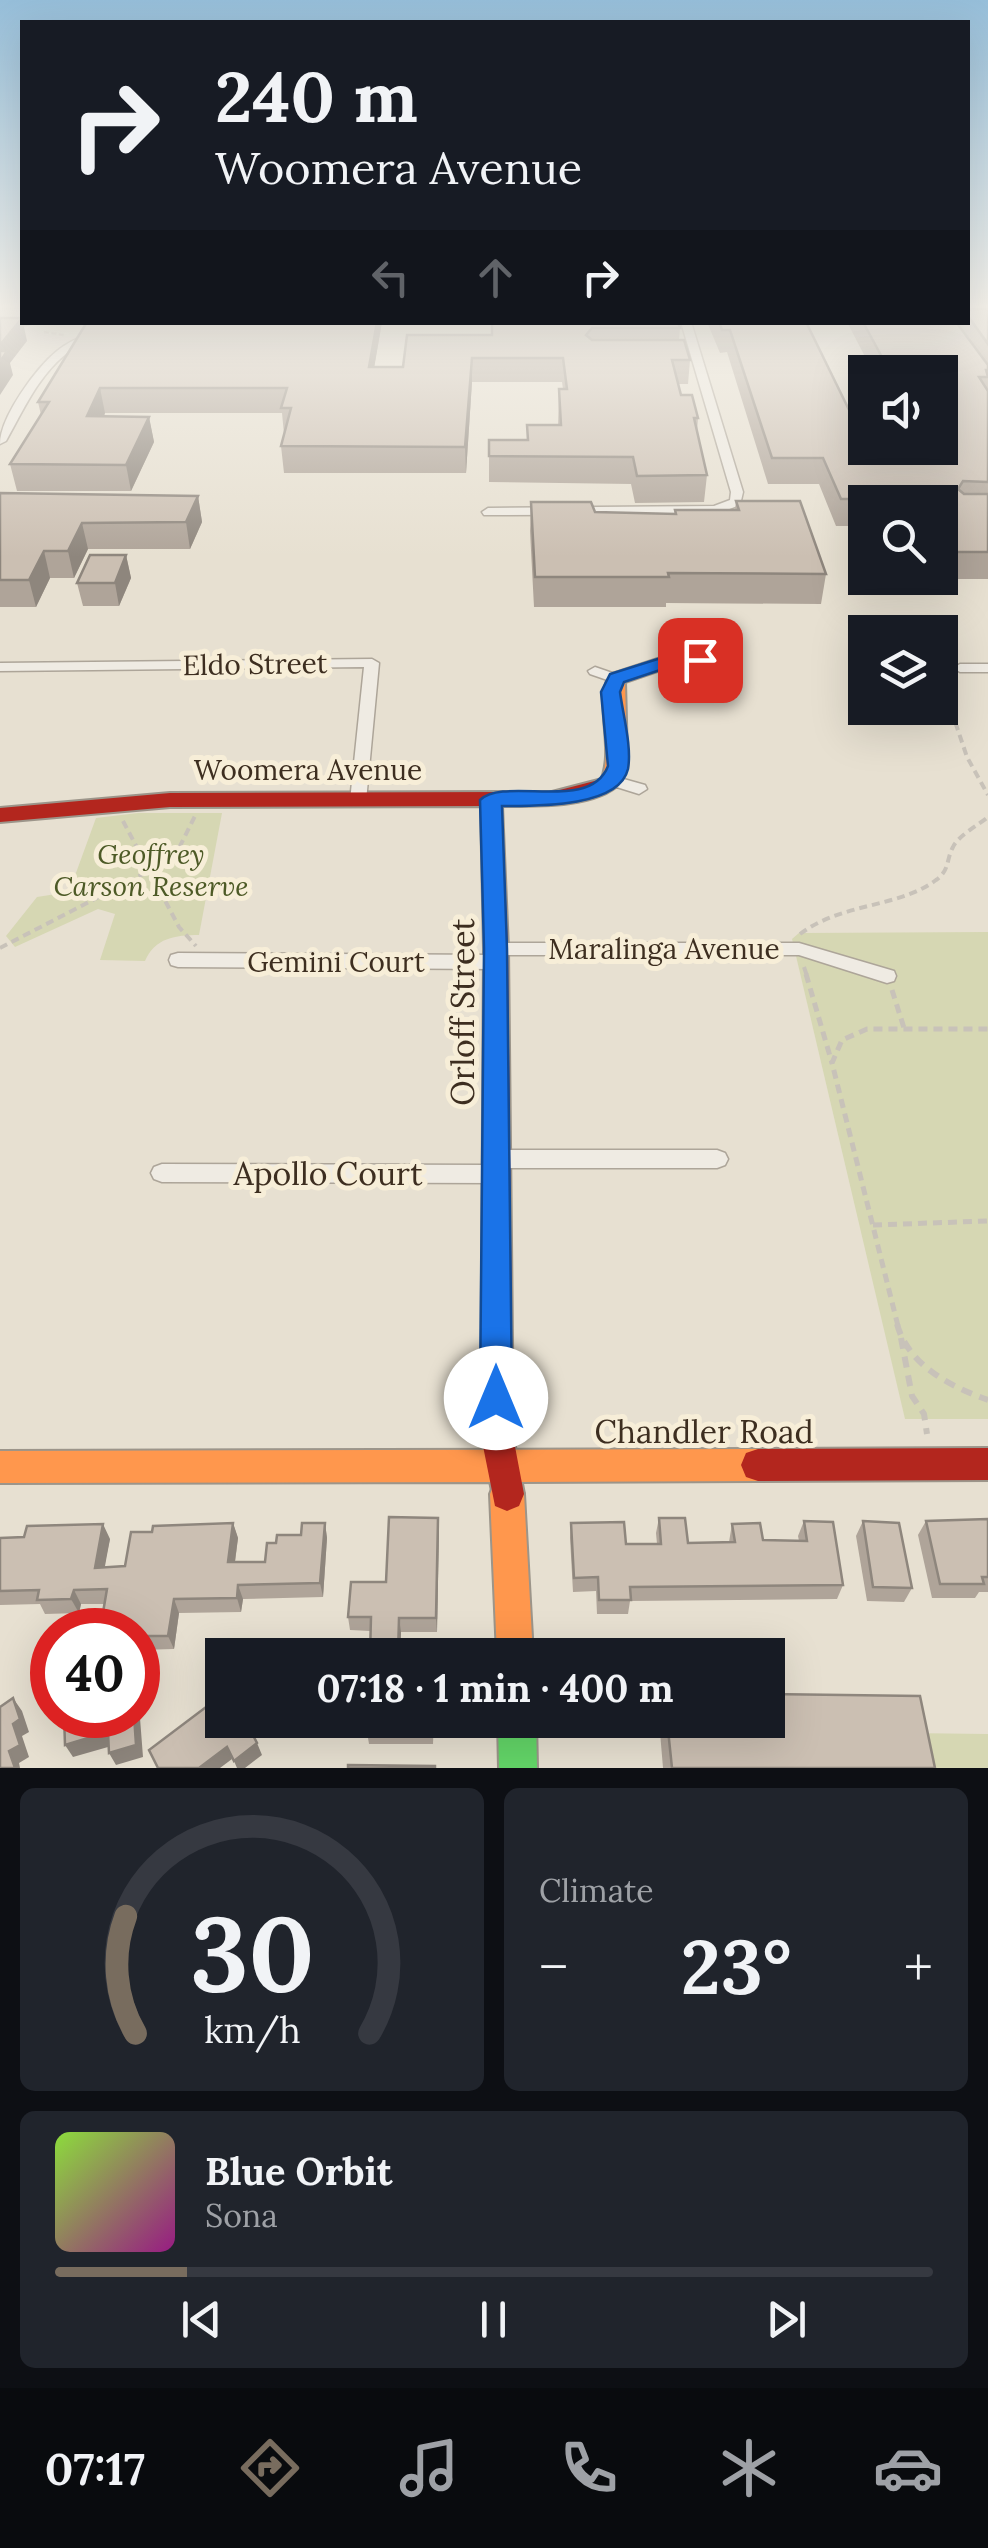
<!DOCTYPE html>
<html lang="en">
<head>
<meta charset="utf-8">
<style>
	body { margin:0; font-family:Lora,serif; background:#20242c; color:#f1f3f6; height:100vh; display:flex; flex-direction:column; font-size:38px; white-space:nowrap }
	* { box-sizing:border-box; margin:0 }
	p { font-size:32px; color:#9ea1a6 }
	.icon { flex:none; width:55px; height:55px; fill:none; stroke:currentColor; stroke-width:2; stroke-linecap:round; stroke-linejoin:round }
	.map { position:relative; height:1768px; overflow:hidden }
	.panel { display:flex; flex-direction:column; gap:20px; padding:20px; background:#0d0f14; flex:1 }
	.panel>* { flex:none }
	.guide { position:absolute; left:20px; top:20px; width:950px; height:305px; border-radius:0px; box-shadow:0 10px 40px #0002; background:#171b24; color:#f1f3f6; overflow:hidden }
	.controls { position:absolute; left:848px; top:355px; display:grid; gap:20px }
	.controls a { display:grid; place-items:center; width:110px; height:110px; border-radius:0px; background:#171b24; box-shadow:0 10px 40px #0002; font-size:50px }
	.speed { position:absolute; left:30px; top:1608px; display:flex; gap:20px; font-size:50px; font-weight:700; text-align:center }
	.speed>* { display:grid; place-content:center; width:130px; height:130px; border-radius:50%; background:#171b24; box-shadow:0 10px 40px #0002; line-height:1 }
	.speed .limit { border:15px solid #d22; background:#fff; color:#111 }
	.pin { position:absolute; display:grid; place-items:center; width:85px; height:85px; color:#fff; margin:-42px; border-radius:20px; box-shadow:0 5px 15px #0006 }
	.me { position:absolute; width:110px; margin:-55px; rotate:0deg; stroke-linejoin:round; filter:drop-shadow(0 0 8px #0008) }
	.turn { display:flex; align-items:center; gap:35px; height:210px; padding:0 30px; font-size:45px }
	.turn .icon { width:130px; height:130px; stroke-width:2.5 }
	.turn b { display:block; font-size:70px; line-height:85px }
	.lanes { display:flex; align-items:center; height:95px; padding:0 30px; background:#0003; justify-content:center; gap:50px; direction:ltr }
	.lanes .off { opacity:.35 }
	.big { font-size:75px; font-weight:700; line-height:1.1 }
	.panel .tile { flex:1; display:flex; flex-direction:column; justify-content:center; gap:15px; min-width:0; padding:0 35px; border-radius:15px; background:#20242c }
	.panel .dial { align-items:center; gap:0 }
	.dial svg { height:260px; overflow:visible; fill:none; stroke:#363941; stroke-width:7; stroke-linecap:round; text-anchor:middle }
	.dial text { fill:#f1f3f6; stroke:none }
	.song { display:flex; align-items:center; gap:30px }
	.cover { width:120px; height:120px; border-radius:15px; background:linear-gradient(135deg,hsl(90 70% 55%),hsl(310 70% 35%)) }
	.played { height:10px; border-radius:5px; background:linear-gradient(90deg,#786c5e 15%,#363941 15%) }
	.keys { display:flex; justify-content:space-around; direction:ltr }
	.heat { display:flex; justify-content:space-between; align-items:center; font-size:55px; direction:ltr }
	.panel .tiles { flex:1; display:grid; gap:20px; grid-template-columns:1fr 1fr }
	.tile:last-child { grid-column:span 2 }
	.trip { position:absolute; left:205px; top:1638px; width:580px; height:100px; border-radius:0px; background:#171b24; box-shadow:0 10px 40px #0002; font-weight:700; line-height:100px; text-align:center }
	.dock { display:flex; height:160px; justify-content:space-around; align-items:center; background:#090b0e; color:#9ea1a6 }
	.dock .icon { width:70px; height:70px }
	.dock .on { color:#786c5e }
	.dock b { font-size:45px; color:#f1f3f6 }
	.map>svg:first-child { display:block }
	.green { fill:#d6d7b3 }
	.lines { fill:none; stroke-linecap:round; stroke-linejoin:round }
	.street-casing { stroke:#ada599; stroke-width:3 }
	.fast-casing { stroke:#9c958a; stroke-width:4 }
	.slow-casing { stroke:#9c958a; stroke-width:4 }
	.jam-casing { stroke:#9c958a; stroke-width:4 }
	.path-far3 { stroke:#c8c2b9; stroke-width:2.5; stroke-dasharray:5 2.5; stroke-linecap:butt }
	.path-far2 { stroke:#c8c2b9; stroke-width:4; stroke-dasharray:8 5; stroke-linecap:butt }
	.path-far1 { stroke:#c8c2b9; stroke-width:5; stroke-dasharray:9 6; stroke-linecap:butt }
	.path { stroke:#c8c2b9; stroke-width:6; stroke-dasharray:11 8; stroke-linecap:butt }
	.street { fill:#efebe3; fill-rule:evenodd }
	.fast { fill:#63d668; fill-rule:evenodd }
	.slow { fill:#ff974d; fill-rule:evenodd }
	.jam { fill:#b3261e; fill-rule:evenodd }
	.wall { fill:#afa499 }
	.shaded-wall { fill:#8e867d }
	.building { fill:#cbbfb2; stroke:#8e867d; stroke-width:2.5 }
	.route { fill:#1a73e8; stroke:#114b97; stroke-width:2.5 }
	.labels { text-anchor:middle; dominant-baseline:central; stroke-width:10; stroke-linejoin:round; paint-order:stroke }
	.street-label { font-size:28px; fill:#3d2e20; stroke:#f7eed8 }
	.park-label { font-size:28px; font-style:italic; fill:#4d5a26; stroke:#f7eed8 }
	.near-street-label { font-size:32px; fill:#3d2e20; stroke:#f7eed8 }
</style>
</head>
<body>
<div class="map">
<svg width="988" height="1768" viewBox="0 0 988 1768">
	<rect width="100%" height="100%" fill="#e7e0d1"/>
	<!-- green -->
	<g class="green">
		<path d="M138 813H222L199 935C175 935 155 938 145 961L100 960 115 914 98 909 15 947 6 936 37 897 69 892 96 818Z"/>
		<polygon points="988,932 988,1419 905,1419 792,939 799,933"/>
		<polygon points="907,1733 988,1734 988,1768 913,1768"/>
	</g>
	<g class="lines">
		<defs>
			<g id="street">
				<polygon points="681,322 691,322 743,492 740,505 716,514 484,515 482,512 488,508 714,506 730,500 731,492"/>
				<path d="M93 332 101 334C90 341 76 345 66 354 38 376 23 411 6 441L0 444C0 417 36 368 57 351 68 342 80 337 93 332Z"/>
				<polygon points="372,659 379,663 366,801 358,806 350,801 364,667 0,671 0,663"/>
				<polygon points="988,664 988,672 960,672 953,668 960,664"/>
				<polygon points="595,667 621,676 623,679 616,683 590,674 588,671"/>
				<polygon points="613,776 645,785 647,789 639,794 607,784 605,781"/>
				<polygon points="496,943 799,943 894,971 896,976 894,981 887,983 799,955 496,955 489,954 487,949 489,944"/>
				<polygon points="178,953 494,955 501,957 503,962 501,967 494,969 178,967 171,965 169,960 171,955"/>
				<polygon points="494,1150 717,1150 725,1153 728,1159 725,1165 717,1168 503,1168 506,1174 503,1180 495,1183 162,1182 154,1179 151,1173 154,1167 162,1164 486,1165 483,1159 486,1153"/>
			</g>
			<polygon id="fast" points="498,1720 536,1720 537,1768 499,1768"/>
			<g id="slow">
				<polygon points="22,319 22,322 37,322 0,329 0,321"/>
				<path d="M725 655 731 657V665L666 668 625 682 627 760 617 787H603L600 783C616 748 594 709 609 675L664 657Z"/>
				<polygon points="758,1449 770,1453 775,1465 770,1477 758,1481 519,1482 524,1494 533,1655 497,1655 490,1494 495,1482 0,1483 0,1451"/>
			</g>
			<g id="jam">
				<path d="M610 777 620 783C597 808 534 806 502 806L508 949 513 1436 524 1494 519 1506 507 1511 495 1506 481 1436 484 949 481 806 170 807 0 822V808L170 793 552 792Z"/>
				<polygon points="988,1448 988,1480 758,1481 746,1477 741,1465 746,1453 758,1449"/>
			</g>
		</defs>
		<!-- street casing -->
		<use href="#street" class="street-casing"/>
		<!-- fast casing -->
		<use href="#fast" class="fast-casing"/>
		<!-- slow casing -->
		<use href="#slow" class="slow-casing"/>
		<!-- jam casing -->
		<use href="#jam" class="jam-casing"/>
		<!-- path-far3 -->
		<g class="path-far3">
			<polyline points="44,332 64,335"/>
			<polyline points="948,700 944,690 948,681 954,680"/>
		</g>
		<!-- path-far2 -->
		<g class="path-far2">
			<polyline points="947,698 967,757 988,795"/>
			<polyline points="123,821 179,927 196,946"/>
			<path d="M800 934C843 902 899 908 936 880 950 870 946 860 953 847 958 836 978 825 988 817"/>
			<polyline points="0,948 174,858 196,814"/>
			<polyline points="804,967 807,976"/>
		</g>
		<!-- path-far1 -->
		<g class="path-far1">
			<polyline points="806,974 832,1063"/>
			<polyline points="892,990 904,1028"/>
			<polyline points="873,1225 988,1221"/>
			<polyline points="898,1326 832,1063 842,1040 867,1029 988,1029"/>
		</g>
		<!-- path -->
		<g class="path">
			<path d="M897 1324C908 1365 951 1387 988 1400"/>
			<polyline points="901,1338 912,1396 924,1414 927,1434"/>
		</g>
		<!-- street -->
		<use href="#street" class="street"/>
		<!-- fast -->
		<use href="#fast" class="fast"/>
		<!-- slow -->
		<use href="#slow" class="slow"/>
		<!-- jam -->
		<use href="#jam" class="jam"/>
	</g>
	<!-- wall -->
	<g class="wall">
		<polygon points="968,309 988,309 988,579 918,579 917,578 940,578 940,502 865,502 865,537 862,537 857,526 836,526 819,484 768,484 727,352 720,353 707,322 806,322 852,416 940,448 940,372 873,372 847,322 968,322"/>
		<polygon points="382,322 374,367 403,367 492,335 492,322 680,328 679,340 690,360 688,384 678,384 681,395 698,418 697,432 707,475 704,502 635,503 631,484 489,482 489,440 527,440 527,425 558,425 559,389 563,389 562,382 472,382 466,473 284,473 281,446 284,434 282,413 105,413 104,417 149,417 154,442 131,491 17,491 10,464 41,415 38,402"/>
		<polygon points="0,493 198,496 202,522 190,549 88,549 74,578 50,578 36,607 0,607"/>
		<polygon points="736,501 826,574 821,604 666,603 666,607 534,607 530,531 531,502 595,512 675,514 675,510 735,510"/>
		<polygon points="126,555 131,578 119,606 83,606 77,583"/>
		<polygon points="438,1518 437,1632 401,1632 400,1655 370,1655 370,1631 350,1630 348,1617 386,1582"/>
		<polygon points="659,1518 688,1543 729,1542 732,1524 763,1540 799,1541 798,1536 804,1521 843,1585 837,1599 630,1601 628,1614 597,1614 596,1591 573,1592 570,1538 571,1523 626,1544 657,1544 656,1533"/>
		<polygon points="988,1519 988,1592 979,1592 975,1598 932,1598 918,1535 926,1521"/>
		<polygon points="863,1521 912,1588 904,1602 867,1601 856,1536"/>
		<polygon points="233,1523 238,1538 235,1562 265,1562 276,1543 301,1535 325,1523 327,1538 323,1597 243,1599 241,1612 179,1613 174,1649 138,1650 138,1630 105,1604 81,1604 79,1613 45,1614 40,1604 0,1605 0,1538 110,1539 104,1567 125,1566 152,1532"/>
		<polygon points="434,1720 433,1744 369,1744 367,1732"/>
		<polygon points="659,1720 768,1720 935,1768 663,1768"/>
	</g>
	<!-- shaded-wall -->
	<g class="shaded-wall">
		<polygon points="22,318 27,341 10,363 13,375 0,395 0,345"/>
		<polygon points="377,322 382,322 370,392 369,367"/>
		<polygon points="472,358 472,382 466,473 465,447"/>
		<polygon points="100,388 105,413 92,442 87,416"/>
		<polygon points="149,417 154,442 131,491 126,465"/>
		<polygon points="198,496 202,522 190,549 186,522"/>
		<polygon points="82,523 88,549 74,578 68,551"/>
		<polygon points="44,551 50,578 36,607 29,580"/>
		<polygon points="126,555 131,578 119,606 115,583"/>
		<polygon points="438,1518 439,1532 437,1632 436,1618"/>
		<polygon points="233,1523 238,1538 233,1576 228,1562"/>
		<polygon points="325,1523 327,1538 323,1597 320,1583"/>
		<polygon points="103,1524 110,1539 102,1582 95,1568"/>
		<polygon points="238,1585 243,1599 241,1612 237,1598"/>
		<polygon points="74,1590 81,1604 79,1613 71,1599"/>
		<polygon points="174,1599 179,1613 174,1649 168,1636"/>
		<polygon points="399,1618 401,1632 400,1655 398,1655"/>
		<polygon points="138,1692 143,1757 116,1765 109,1753 134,1715 138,1715"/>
		<polygon points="13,1698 22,1711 29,1732 22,1736 29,1757 19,1763 20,1768 15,1768 9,1751 13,1724"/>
		<polygon points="108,1732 115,1745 73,1757 65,1745"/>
		<polygon points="257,1743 262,1755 245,1768 237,1768 234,1761"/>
		<polygon points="227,1747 232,1759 220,1768 199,1768"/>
	</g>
	<!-- building -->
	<g class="building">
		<polygon points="968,309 988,309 988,344 968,316"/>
		<polygon points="0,318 22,318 0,345"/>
		<polygon points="87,322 377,322 369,367 403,367 407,335 492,335 492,322 678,322 680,328 592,328 586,335 592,340 684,340 690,360 672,360 681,395 692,395 698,418 694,418 707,475 637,476 633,457 489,456 489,440 528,440 527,425 561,425 559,389 567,389 563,358 472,358 465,447 281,446 291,408 281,408 287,388 100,388 87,416 149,417 126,465 10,464 49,402 38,402"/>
		<polygon points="719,322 806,322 852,416 865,416 865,448 940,448 940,372 890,372 863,322 956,322 988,365 988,370 986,370 988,377 979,377 988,391 988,482 963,481 958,489 964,494 988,494 988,552 940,552 940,502 865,502 865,506 862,499 841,499 823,458 772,458 730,330 722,330"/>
		<polygon points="0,351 7,351 0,362"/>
		<polygon points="0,493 198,496 186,522 82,523 68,551 44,551 29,580 0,580"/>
		<polygon points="736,501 800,501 826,574 668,573 669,577 535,577 531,502 591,502 595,512 676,514 675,510 739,510"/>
		<polygon points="90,555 126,555 115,583 77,583"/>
		<polygon points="389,1517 438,1518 436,1618 399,1618 398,1655 370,1655 371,1617 348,1617 351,1582 386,1582"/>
		<polygon points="659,1518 685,1518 688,1543 735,1542 732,1524 760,1523 763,1540 807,1541 804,1521 833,1522 843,1585 630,1587 631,1600 599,1600 598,1577 574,1578 571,1523 624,1522 626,1544 661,1544"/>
		<polygon points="988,1519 988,1577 982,1577 984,1584 940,1584 926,1521"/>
		<polygon points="863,1521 899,1523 912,1588 873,1587"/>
		<polygon points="233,1523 228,1562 265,1562 267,1543 276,1543 277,1535 301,1535 302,1523 325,1523 320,1583 238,1585 237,1598 174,1599 168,1636 138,1636 138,1630 100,1630 107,1589 74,1590 71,1599 37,1600 39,1590 0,1591 0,1538 24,1537 27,1526 103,1524 95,1568 125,1566 131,1532 152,1532 153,1526"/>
		<polygon points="768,1694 920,1696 935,1768 672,1768 667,1720 768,1720"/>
		<polygon points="222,1695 222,1720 245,1720 257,1743 234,1761 227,1747 199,1768 158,1768 149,1750"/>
		<polygon points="13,1698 20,1719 13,1724 20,1745 9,1751 15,1768 0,1768 0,1707"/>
		<polygon points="64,1715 134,1715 136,1745 109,1753 108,1732 65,1745"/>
		<polygon points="367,1720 433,1720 432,1732 367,1732"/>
		<polygon points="348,1765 435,1766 435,1768 348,1768"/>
	</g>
	<!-- sky -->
	<linearGradient id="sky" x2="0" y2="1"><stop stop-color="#96bed9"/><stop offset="0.55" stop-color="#f4f1ea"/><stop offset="1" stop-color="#f4f1ea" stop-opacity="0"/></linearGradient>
	<rect width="988" height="557" fill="url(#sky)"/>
	<!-- route -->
	<path class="route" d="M700 655 710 660 707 664 666 668 624 682 620 692C623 715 632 747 628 769 619 808 534 806 502 806L507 949 512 1398 508 1409 496 1414 485 1409 480 1398 484 949 480 800C506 776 590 813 608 766L601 692 610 674 664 657Z"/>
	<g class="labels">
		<!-- street labels -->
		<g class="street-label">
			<text transform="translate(255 664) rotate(-1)">Eldo Street</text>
			<text x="308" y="770">Woomera Avenue</text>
			<text x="664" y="949">Maralinga Avenue</text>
			<text x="336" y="962">Gemini Court</text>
		</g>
		<!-- park labels -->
		<g class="park-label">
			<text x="151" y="854">Geoffrey<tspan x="151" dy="32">Carson Reserve</tspan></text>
		</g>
		<!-- near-street labels -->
		<g class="near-street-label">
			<text transform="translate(462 1012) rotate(-90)">Orloff Street</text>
			<text x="328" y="1173">Apollo Court</text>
			<text x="704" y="1431">Chandler Road</text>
		</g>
	</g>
</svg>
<div class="controls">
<a><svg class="icon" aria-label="sound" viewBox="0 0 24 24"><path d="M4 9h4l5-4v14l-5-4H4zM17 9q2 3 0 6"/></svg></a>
<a><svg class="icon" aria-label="search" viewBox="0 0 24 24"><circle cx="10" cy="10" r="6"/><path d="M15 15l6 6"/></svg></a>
<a><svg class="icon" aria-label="layers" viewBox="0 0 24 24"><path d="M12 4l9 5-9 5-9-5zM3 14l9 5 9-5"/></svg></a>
</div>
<div class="speed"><div class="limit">40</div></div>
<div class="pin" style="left:700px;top:660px;background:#d93025"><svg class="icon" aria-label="arrive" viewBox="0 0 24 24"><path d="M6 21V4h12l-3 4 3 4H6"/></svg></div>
<svg class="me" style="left:496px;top:1398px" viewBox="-20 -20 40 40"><circle r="19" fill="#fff"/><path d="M0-13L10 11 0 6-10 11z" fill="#1a73e8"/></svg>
<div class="trip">07:18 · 1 min · 400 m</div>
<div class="guide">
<div class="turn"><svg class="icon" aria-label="right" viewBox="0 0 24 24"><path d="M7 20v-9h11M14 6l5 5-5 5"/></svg><div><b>240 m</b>Woomera Avenue</div></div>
<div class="lanes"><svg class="icon off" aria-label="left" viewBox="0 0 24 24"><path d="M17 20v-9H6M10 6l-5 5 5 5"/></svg><svg class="icon off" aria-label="ahead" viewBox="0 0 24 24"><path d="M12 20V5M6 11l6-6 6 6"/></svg><svg class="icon" aria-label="right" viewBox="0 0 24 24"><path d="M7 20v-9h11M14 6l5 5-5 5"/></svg></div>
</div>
</div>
<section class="panel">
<div class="tiles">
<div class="tile dial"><svg viewBox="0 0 100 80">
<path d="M14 69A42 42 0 1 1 86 69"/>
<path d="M14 69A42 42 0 0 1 11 33" stroke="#786c5e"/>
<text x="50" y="56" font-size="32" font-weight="700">30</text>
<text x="50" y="72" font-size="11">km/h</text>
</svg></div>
<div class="tile"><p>Climate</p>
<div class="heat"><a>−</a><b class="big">23°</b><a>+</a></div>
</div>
<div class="tile">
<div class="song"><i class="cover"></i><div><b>Blue Orbit</b><p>Sona</p></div></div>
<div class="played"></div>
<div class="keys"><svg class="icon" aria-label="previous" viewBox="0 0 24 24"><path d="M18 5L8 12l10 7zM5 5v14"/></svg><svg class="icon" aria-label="pause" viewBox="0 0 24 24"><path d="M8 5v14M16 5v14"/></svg><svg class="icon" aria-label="next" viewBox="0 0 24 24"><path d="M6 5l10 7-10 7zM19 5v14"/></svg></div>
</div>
</div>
</section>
<nav class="dock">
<b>07:17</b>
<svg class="icon on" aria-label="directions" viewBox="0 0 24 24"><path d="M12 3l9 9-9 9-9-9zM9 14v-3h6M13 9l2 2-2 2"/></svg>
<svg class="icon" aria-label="music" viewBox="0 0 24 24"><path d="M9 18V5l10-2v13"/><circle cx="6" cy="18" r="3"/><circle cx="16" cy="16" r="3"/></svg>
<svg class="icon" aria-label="phone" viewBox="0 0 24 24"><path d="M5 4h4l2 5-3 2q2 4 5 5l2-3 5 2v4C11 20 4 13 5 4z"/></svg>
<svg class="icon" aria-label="climate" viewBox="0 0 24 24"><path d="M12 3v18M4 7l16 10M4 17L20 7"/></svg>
<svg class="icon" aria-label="car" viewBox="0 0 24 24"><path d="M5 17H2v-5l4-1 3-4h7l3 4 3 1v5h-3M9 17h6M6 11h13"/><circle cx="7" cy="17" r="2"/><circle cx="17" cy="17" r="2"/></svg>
</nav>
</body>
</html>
